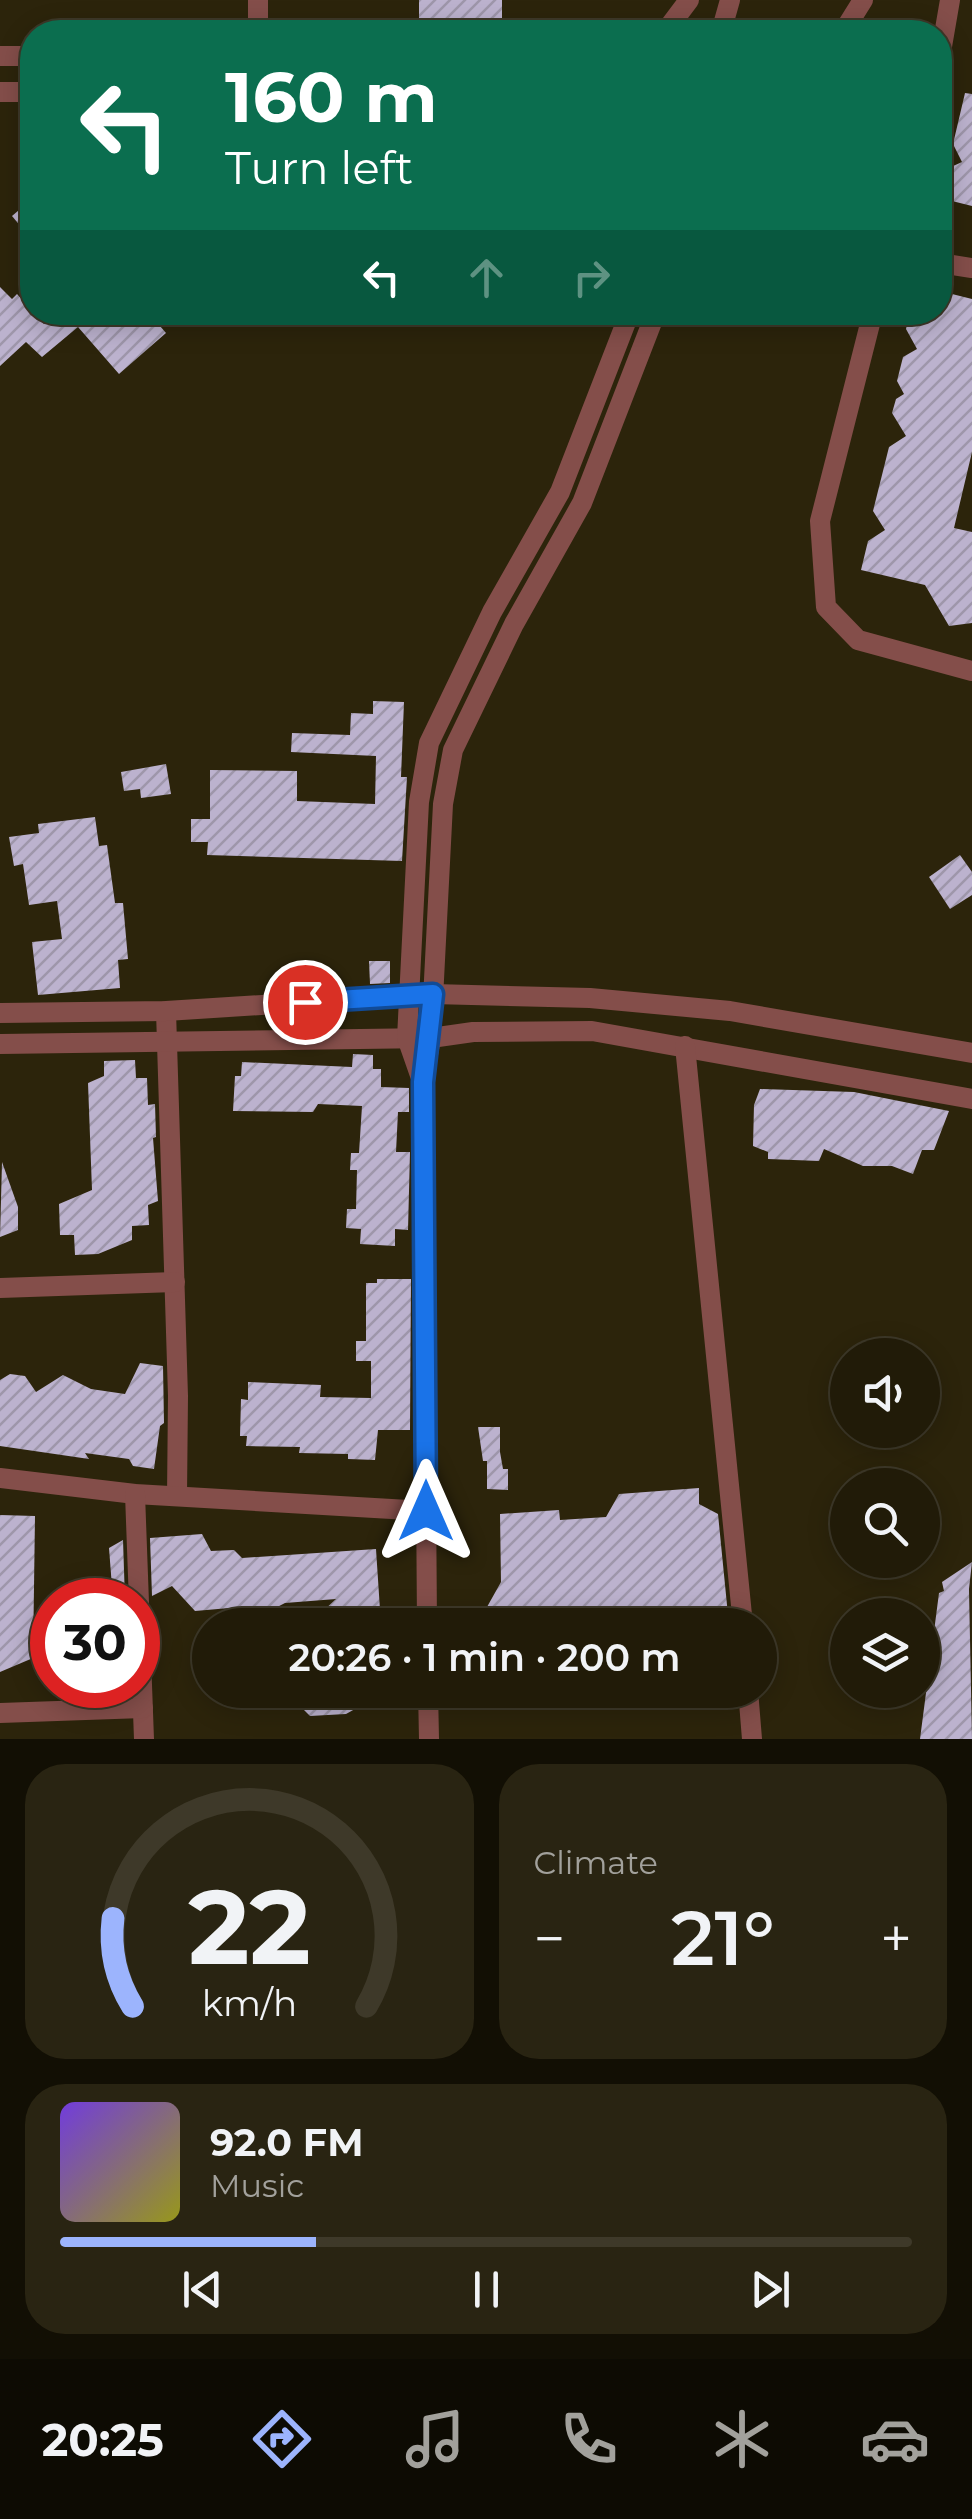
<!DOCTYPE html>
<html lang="en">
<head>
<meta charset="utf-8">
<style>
	body { margin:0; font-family:Montserrat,sans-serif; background:#292412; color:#f1f3f6; height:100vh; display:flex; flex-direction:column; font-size:38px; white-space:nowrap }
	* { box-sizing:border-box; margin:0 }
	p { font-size:32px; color:#a2a19c }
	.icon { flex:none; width:55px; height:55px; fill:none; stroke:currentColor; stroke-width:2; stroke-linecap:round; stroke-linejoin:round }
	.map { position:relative; height:1739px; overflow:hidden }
	.sheet { display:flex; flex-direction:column; gap:25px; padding:25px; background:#120f04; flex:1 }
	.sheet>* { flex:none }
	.guide { position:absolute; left:20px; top:20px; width:932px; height:305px; border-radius:40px; box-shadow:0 5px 25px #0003,0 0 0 2px #3e3929; background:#0b6e4f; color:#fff; overflow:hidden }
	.buttons { position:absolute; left:830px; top:1338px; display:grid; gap:20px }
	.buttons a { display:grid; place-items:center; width:110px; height:110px; border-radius:50%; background:#211b08; box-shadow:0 5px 25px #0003,0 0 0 2px #3e3929; font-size:50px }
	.speed { position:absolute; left:30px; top:1578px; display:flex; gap:20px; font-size:50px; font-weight:700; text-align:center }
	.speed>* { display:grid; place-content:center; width:130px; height:130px; border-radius:50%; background:#211b08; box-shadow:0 5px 25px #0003,0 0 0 2px #3e3929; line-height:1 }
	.speed .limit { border:15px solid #d22; background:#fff; color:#111 }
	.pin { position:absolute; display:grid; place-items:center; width:85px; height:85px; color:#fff; margin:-42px; border:5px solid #fff; border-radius:50%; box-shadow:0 2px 10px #0007 }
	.me { position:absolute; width:110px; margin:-55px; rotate:0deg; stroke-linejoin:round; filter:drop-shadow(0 0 8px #0008) }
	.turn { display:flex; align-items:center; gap:35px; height:210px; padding:0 40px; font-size:45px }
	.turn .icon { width:130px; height:130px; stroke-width:2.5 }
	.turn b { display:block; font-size:70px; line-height:85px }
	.lanes { display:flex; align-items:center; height:95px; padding:0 40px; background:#0003; justify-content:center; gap:50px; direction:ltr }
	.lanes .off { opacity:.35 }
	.big { font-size:75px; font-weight:600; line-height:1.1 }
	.sheet .widget { flex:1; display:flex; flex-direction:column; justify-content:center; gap:15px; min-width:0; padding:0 35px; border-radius:40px; background:#292412 }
	.sheet .dial { align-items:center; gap:0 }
	.dial svg { height:260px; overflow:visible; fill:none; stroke:#3e3929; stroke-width:7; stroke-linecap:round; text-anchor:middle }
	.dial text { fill:#f1f3f6; stroke:none }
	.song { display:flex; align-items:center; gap:30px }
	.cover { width:120px; height:120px; border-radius:15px; background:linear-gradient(135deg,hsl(260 70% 55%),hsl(60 70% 35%)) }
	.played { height:10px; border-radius:5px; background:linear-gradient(90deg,#9cb4fd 30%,#3e3929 30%) }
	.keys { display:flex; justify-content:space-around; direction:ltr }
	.heat { display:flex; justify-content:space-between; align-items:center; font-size:55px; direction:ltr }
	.sheet .tiles { flex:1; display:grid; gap:25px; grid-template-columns:1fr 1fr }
	.widget:last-child { grid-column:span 2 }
	.trip { position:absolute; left:192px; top:1608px; width:585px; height:100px; border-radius:50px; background:#211b08; box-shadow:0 5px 25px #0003,0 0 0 2px #3e3929; font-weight:600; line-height:100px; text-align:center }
	.dock { display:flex; height:160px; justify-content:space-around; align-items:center; background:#0d0b03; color:#a2a19c }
	.dock .icon { width:70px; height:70px }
	.dock .selected { color:#9cb4fd }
	.dock b { font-size:45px; color:#f1f3f6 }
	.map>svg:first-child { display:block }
	.building { fill:url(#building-hatch) }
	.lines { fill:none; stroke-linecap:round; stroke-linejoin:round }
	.street { stroke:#844e4a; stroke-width:20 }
	.route-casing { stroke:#114b97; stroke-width:25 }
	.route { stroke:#1a73e8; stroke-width:18 }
</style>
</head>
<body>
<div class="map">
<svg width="972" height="1739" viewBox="0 0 972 1739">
	<defs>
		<pattern id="building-hatch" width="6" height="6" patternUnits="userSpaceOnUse" patternTransform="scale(2.5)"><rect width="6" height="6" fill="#bcb2ce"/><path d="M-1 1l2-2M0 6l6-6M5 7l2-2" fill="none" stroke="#9e96aa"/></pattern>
	</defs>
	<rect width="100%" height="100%" fill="#2c240b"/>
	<!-- building -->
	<g class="building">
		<rect x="419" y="0" width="83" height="18"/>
		<polygon points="965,93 972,94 972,206 940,198 942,171 962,162 953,144"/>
		<polygon points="32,199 32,240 12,216"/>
		<polygon points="0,287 12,299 17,294 44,324 58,312 148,312 166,333 119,374 78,327 42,357 26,342 0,366"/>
		<polygon points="940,291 972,299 972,452 954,528 972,532 972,623 949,626 925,585 861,570 868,541 885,530 873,511 889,447 906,436 892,413 896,399 904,394 897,381 903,357 917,349 906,329 910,312 940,312"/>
		<polygon points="373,701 404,702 401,777 407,777 402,861 207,855 208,842 191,842 191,819 210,819 210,770 297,771 297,801 375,804 376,756 291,752 292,733 350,735 351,713 373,714"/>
		<polygon points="166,764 171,794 141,798 140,789 124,791 121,772"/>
		<polygon points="95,817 99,846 107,845 115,903 123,903 128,959 118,960 120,988 38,995 32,942 62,939 57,901 29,905 23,864 14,866 9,837 39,833 38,824"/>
		<polygon points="960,855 972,872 972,895 950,909 929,877"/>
		<polygon points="369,961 390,961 390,983 370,984"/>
		<polygon points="353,1054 373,1055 373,1069 381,1069 381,1087 409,1088 409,1112 398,1112 396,1152 410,1152 408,1230 395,1229 395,1246 360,1244 361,1229 346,1228 347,1209 356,1209 357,1170 350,1170 351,1153 359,1153 362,1106 318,1104 313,1112 233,1111 235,1076 241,1076 242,1062 352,1067"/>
		<polygon points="135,1060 136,1078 147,1078 148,1105 155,1104 156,1137 153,1138 158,1201 148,1205 149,1225 132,1226 132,1240 98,1254 75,1255 74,1235 60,1235 59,1204 92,1190 88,1083 104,1076 104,1061"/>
		<polygon points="760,1089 854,1092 949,1111 934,1150 922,1150 913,1174 892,1166 863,1166 824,1149 819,1161 768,1159 768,1152 753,1146 754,1105"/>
		<polygon points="2,1162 18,1207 18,1230 0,1237"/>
		<polygon points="377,1279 411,1279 410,1430 378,1430 375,1460 348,1459 348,1454 299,1453 300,1447 246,1446 247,1436 240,1436 241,1399 248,1400 248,1382 321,1385 320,1397 371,1398 371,1361 356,1361 356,1341 366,1341 366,1283 377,1283"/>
		<polygon points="140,1363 163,1366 164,1423 160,1426 154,1469 133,1466 129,1459 85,1453 89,1459 0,1446 0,1380 10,1374 25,1376 36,1392 63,1375 91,1389 125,1394"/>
		<polygon points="478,1427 500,1427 500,1452 503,1469 508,1469 508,1490 487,1489 487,1461 483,1461"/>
		<polygon points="699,1488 699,1504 718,1514 729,1625 494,1625 488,1621 487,1607 501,1582 500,1514 559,1510 560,1520 606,1517 619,1494"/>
		<polygon points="0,1515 35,1516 33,1658 0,1672"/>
		<polygon points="202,1534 211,1551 234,1550 242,1558 376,1549 381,1625 308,1625 336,1599 285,1603 252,1620 241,1607 195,1611 172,1586 152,1596 150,1538"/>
		<polygon points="123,1540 125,1600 113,1600 109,1548"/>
		<polygon points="972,1562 969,1589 972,1739 920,1739 939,1593 944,1591 942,1582"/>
		<polygon points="299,1690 363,1690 364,1704 346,1714 310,1716 300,1706"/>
	</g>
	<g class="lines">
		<!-- street -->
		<g class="street">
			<polyline points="258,32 258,0"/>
			<polyline points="665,32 689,0"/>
			<polyline points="721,32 730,0"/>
			<polyline points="843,32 863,0"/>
			<polyline points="0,56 32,56"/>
			<polyline points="940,58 950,0"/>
			<polyline points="0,92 32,92"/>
			<polyline points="940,263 972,268"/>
			<polyline points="873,312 820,521 826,607 858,640 972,671"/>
			<polyline points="166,1011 178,1396 177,1496"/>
			<polyline points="0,1013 166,1011 433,994 590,998 730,1011 972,1053"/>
			<polyline points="0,1044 431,1038 473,1032 592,1031 972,1099"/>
			<polyline points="685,1046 743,1625"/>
			<polyline points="422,1081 407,1038 419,802 429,743 492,612 560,492 630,312"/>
			<polyline points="0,1288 175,1282"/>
			<polyline points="0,1478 135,1494 426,1511"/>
			<polyline points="135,1494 144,1739"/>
			<polyline points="427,1625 423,1082 431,1038 443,804 453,750 514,624 582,503 656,312"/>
			<polyline points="428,1690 429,1739"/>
			<polyline points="748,1690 752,1739"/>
			<polyline points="0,1713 143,1708"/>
		</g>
	</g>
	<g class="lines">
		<defs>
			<polyline id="route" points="305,1002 433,994 423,1082 426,1511"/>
		</defs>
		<!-- route casing -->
		<use href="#route" class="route-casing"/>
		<!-- route -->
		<use href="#route" class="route"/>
	</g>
</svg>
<div class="buttons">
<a><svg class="icon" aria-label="sound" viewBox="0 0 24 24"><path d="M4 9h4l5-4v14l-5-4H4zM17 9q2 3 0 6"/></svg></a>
<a><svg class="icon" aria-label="search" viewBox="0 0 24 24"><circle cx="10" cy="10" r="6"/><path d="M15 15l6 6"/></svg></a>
<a><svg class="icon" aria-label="layers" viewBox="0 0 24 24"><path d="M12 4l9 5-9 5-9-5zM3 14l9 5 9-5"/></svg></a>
</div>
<div class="speed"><div class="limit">30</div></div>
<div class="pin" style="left:305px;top:1002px;background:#d93025"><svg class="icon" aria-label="arrive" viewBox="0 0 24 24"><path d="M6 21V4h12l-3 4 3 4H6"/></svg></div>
<svg class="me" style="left:426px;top:1511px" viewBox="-20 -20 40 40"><path d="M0-17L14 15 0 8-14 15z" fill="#1a73e8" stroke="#fff" stroke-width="4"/></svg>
<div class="trip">20:26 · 1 min · 200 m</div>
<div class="guide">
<div class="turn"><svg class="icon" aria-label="left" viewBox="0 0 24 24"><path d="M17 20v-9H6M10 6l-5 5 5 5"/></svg><div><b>160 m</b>Turn left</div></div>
<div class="lanes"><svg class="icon" aria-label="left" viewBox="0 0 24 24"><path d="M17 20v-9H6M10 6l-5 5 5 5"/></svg><svg class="icon off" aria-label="ahead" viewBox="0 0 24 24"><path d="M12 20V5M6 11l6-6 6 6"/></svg><svg class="icon off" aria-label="right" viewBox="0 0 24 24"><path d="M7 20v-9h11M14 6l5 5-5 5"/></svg></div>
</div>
</div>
<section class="sheet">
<div class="tiles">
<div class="widget dial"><svg viewBox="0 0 100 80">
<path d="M14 69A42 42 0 1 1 86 69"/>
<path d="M14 69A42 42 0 0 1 8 42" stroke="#9cb4fd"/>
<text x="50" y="56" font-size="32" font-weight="700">22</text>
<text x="50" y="72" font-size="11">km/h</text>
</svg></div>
<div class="widget"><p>Climate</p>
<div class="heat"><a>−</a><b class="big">21°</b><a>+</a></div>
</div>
<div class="widget">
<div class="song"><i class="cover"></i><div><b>92.0 FM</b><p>Music</p></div></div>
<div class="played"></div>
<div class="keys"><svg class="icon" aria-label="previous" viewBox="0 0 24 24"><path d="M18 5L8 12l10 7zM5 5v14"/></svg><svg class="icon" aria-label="pause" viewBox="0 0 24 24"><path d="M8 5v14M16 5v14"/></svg><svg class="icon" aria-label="next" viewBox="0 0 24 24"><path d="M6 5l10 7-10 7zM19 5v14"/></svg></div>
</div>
</div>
</section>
<nav class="dock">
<b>20:25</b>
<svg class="icon selected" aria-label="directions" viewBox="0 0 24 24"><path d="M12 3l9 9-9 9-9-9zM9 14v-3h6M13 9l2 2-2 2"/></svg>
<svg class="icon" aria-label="music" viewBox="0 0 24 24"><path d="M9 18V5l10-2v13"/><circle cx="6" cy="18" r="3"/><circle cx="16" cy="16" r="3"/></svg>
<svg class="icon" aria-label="phone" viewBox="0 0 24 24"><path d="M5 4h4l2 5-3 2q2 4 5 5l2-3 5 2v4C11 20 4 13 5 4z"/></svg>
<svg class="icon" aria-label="climate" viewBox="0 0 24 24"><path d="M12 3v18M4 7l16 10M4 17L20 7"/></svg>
<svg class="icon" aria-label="car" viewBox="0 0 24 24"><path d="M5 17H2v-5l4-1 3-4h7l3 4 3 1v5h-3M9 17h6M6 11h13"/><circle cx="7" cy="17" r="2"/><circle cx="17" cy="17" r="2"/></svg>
</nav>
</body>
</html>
